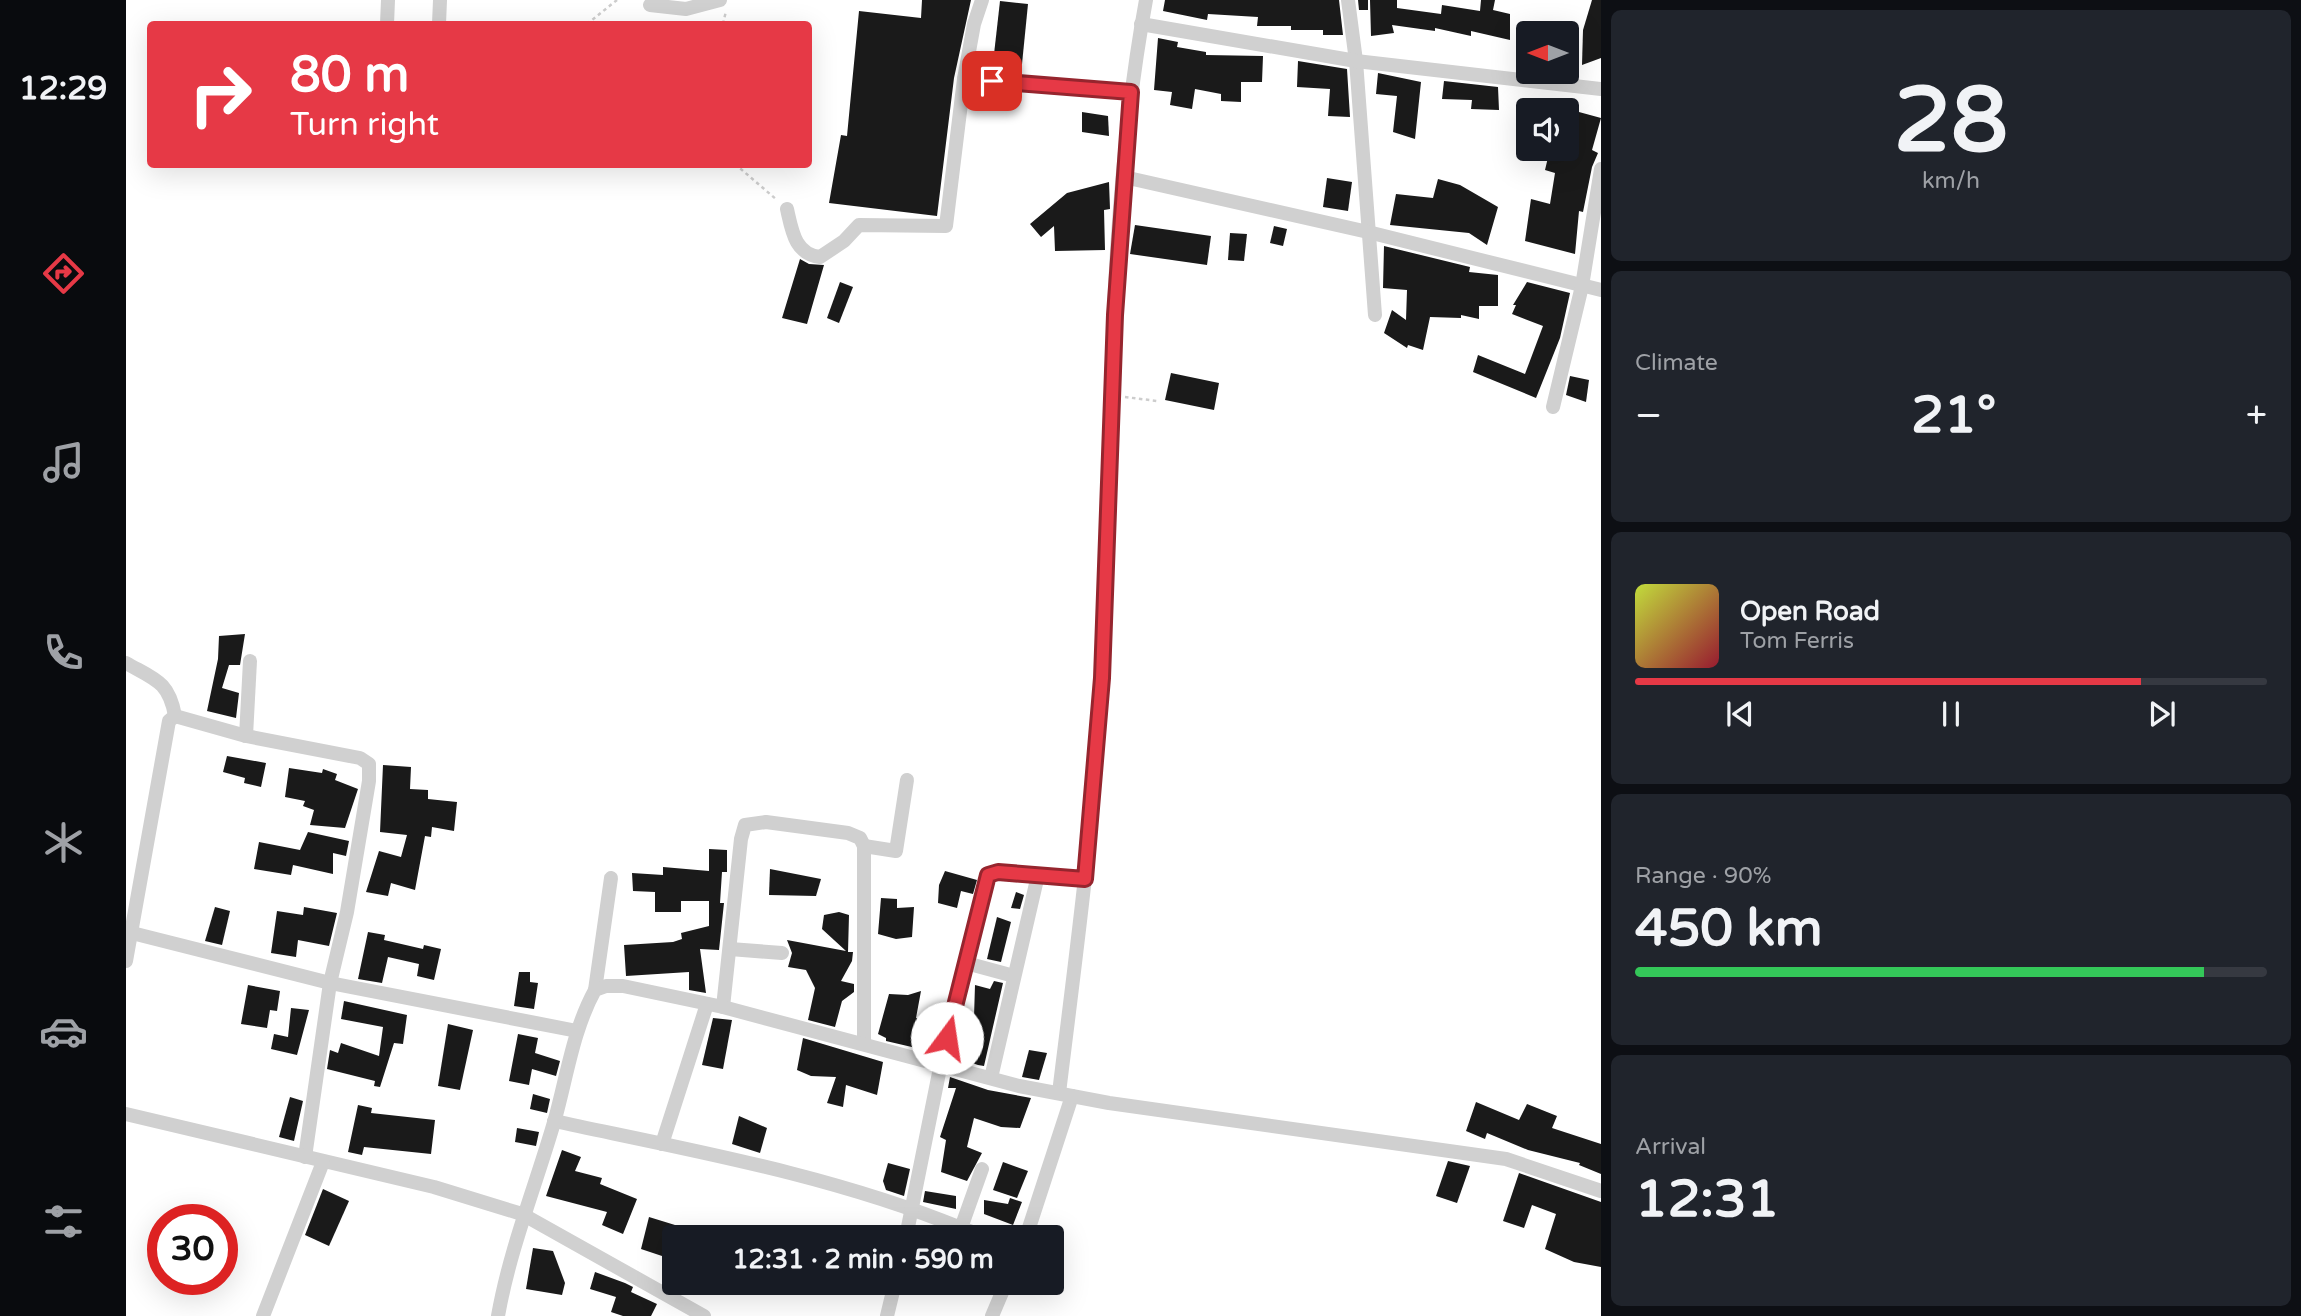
<!DOCTYPE html>
<html lang="en">
<head>
<meta charset="utf-8">
<style>
	body { margin:0; font-family:"Varela Round",sans-serif; background:#20242c; color:#f1f3f6; height:100vh; display:flex; flex-direction:column; font-size:26px; white-space:nowrap }
	* { box-sizing:border-box; margin:0 }
	p { font-size:23px; color:#9ea1a6 }
	.icon { flex:none; width:38px; height:38px; fill:none; stroke:currentColor; stroke-width:2; stroke-linecap:round; stroke-linejoin:round }
	.map { position:relative; flex:1; overflow:hidden }
	.details { display:flex; flex-direction:column; gap:10px; padding:10px; background:#0d0f14; width:700px }
	.details>* { flex:none }
	.top-card { position:absolute; left:21px; top:21px; width:665px; height:147px; border-radius:7px; box-shadow:0 7px 28px #0002; background:#e63946; color:#fff; overflow:hidden }
	.needle { width:46px; rotate:270deg }
	.fabs { position:absolute; left:1390px; top:21px; display:grid; gap:14px }
	.fabs a { display:grid; place-items:center; width:63px; height:63px; border-radius:7px; background:#171b24; box-shadow:0 7px 28px #0002; font-size:35px }
	.speed { position:absolute; left:21px; top:1204px; display:flex; gap:14px; font-size:35px; font-weight:700; text-align:center }
	.speed>* { display:grid; place-content:center; width:91px; height:91px; border-radius:50%; background:#171b24; box-shadow:0 7px 28px #0002; line-height:1 }
	.speed .limit { border:10px solid #d22; background:#fff; color:#111 }
	.pin { position:absolute; display:grid; place-items:center; width:60px; height:60px; color:#fff; margin:-30px; border-radius:14px; box-shadow:0 4px 10px #0006 }
	.me { position:absolute; width:77px; margin:-38px; rotate:14deg; stroke-linejoin:round; filter:drop-shadow(0 0 5px #0008) }
	.turn { display:flex; align-items:center; gap:24px; height:147px; padding:0 28px; font-size:32px }
	.turn .icon { width:91px; height:91px; stroke-width:2.5 }
	.turn b { display:block; font-size:49px; line-height:60px }
	.big { font-size:52px; font-weight:700; line-height:1.1 }
	.details .tile { flex:1; display:flex; flex-direction:column; justify-content:center; gap:10px; min-width:0; padding:0 24px; border-radius:10px; background:#20242c }
	.details .dial { align-items:center; gap:0 }
	.dial b { font-size:91px; line-height:1 }
	.song { display:flex; align-items:center; gap:21px }
	.cover { width:84px; height:84px; border-radius:10px; background:linear-gradient(135deg,hsl(70 70% 55%),hsl(350 70% 35%)) }
	.played { height:7px; border-radius:4px; background:linear-gradient(90deg,#e63946 80%,#363941 80%) }
	.keys { display:flex; justify-content:space-around; direction:ltr }
	.heat { display:flex; justify-content:space-between; align-items:center; font-size:38px; direction:ltr }
	.charge { height:10px; border-radius:5px; background:linear-gradient(90deg,#34c759 90%,#363941 0) }
	.trip { position:absolute; left:536px; top:1225px; width:402px; height:70px; border-radius:7px; background:#171b24; box-shadow:0 7px 28px #0002; font-weight:700; line-height:70px; text-align:center }
	main { display:flex; flex:1; min-height:0 }
	.tabs { display:flex; flex-direction:column; width:126px; justify-content:space-around; align-items:center; background:#090b0e; color:#9ea1a6 }
	.tabs .icon { width:49px; height:49px }
	.tabs .on { color:#e63946 }
	.tabs b { font-size:32px; color:#f1f3f6 }
	.map>svg:first-child { display:block }
	.building { fill:#1a1a1a }
	.lines { fill:none; stroke-linecap:round; stroke-linejoin:round }
	.path { stroke:#cdcdcd; stroke-width:2.5; stroke-dasharray:3.5 3.5; stroke-linecap:butt }
	.minor { stroke:#d0d0d0; stroke-width:14 }
	.route-casing { stroke:#96252e; stroke-width:18 }
	.route { stroke:#e63946; stroke-width:12 }
</style>
</head>
<body>
<main>
<nav class="tabs">
<b>12:29</b>
<svg class="icon on" aria-label="directions" viewBox="0 0 24 24"><path d="M12 3l9 9-9 9-9-9zM9 14v-3h6M13 9l2 2-2 2"/></svg>
<svg class="icon" aria-label="music" viewBox="0 0 24 24"><path d="M9 18V5l10-2v13"/><circle cx="6" cy="18" r="3"/><circle cx="16" cy="16" r="3"/></svg>
<svg class="icon" aria-label="phone" viewBox="0 0 24 24"><path d="M5 4h4l2 5-3 2q2 4 5 5l2-3 5 2v4C11 20 4 13 5 4z"/></svg>
<svg class="icon" aria-label="climate" viewBox="0 0 24 24"><path d="M12 3v18M4 7l16 10M4 17L20 7"/></svg>
<svg class="icon" aria-label="car" viewBox="0 0 24 24"><path d="M5 17H2v-5l4-1 3-4h7l3 4 3 1v5h-3M9 17h6M6 11h13"/><circle cx="7" cy="17" r="2"/><circle cx="17" cy="17" r="2"/></svg>
<svg class="icon" aria-label="filters" viewBox="0 0 24 24"><path d="M4 7h16M4 17h16"/><circle cx="9" cy="7" r="2"/><circle cx="15" cy="17" r="2"/></svg>
</nav>
<div class="map">
<svg width="1475" height="1316" viewBox="0 0 1475 1316">
	<rect width="100%" height="100%" fill="#fff"/>
	<!-- building -->
	<g class="building">
		<polygon points="796,0 845,0 828,78 811,216 703,203 715,135 721,136 733,11 795,18"/>
		<polygon points="1039,0 1213,0 1217,35 1197,35 1197,30 1165,30 1165,26 1131,26 1132,17 1082,14 1081,20 1037,11"/>
		<polygon points="1232,0 1242,0 1242,10 1233,10"/>
		<polygon points="1244,0 1271,0 1271,8 1315,14 1316,5 1354,11 1355,0 1369,0 1367,10 1384,14 1384,40 1345,31 1345,36 1309,28 1309,31 1266,25 1268,33 1245,36"/>
		<polygon points="1466,0 1475,0 1475,58 1456,65 1457,30"/>
		<polygon points="874,1 902,4 895,74 866,72"/>
		<polygon points="1032,38 1052,42 1051,47 1080,52 1080,55 1137,56 1136,82 1115,82 1115,102 1095,101 1095,94 1069,89 1066,109 1044,105 1046,92 1028,90"/>
		<polygon points="1172,61 1221,69 1224,117 1202,116 1204,89 1171,87"/>
		<polygon points="1252,73 1295,82 1289,139 1267,132 1271,96 1250,94"/>
		<polygon points="1318,81 1372,87 1373,110 1345,109 1346,100 1316,99"/>
		<polygon points="1442,109 1475,118 1466,150 1472,153 1466,167 1457,212 1453,211 1449,254 1399,241 1405,199 1424,204 1429,173 1419,170 1424,149 1440,149"/>
		<polygon points="956,112 982,116 983,136 956,132"/>
		<polygon points="1201,178 1226,182 1222,211 1197,207"/>
		<polygon points="1312,179 1334,185 1372,207 1361,245 1343,233 1264,225 1270,194 1307,198"/>
		<polygon points="983,182 984,209 978,210 979,250 929,251 928,226 915,237 904,224 941,193"/>
		<polygon points="1009,225 1085,236 1081,265 1004,254"/>
		<polygon points="1148,226 1161,229 1157,246 1144,243"/>
		<polygon points="1104,233 1121,234 1118,261 1102,260"/>
		<polygon points="1258,246 1344,267 1343,272 1372,275 1372,306 1353,306 1353,319 1335,315 1335,318 1304,317 1297,350 1282,345 1281,348 1258,333 1266,310 1280,320 1281,290 1257,288"/>
		<polygon points="674,259 683,264 698,265 681,324 656,318"/>
		<polygon points="714,282 727,287 713,323 701,318"/>
		<polygon points="1401,282 1444,293 1434,338 1410,398 1347,372 1352,355 1399,374 1417,326 1386,314 1390,305 1387,305"/>
		<polygon points="1045,373 1093,383 1088,410 1039,400"/>
		<polygon points="1444,376 1463,380 1460,402 1440,395"/>
		<polygon points="119,634 114,665 103,665 96,688 113,693 110,718 81,711 92,659 93,636"/>
		<polygon points="101,756 140,763 135,787 118,783 119,778 97,772"/>
		<polygon points="257,765 285,767 284,789 302,790 302,799 331,802 328,831 306,827 305,837 299,836 289,890 265,883 262,896 240,892 253,851 275,857 281,835 254,832"/>
		<polygon points="163,768 196,773 197,769 211,774 209,780 232,789 219,828 184,825 188,810 177,806 179,801 159,797"/>
		<polygon points="182,832 223,841 220,856 207,853 207,874 167,865 165,875 128,869 133,842 174,850"/>
		<polygon points="583,849 601,850 601,872 596,872 594,903 598,903 593,950 574,949 580,993 563,990 563,972 500,976 498,945 547,942 556,939 555,933 583,926 583,901 555,901 555,912 529,912 529,892 507,891 506,873 537,875 537,867 583,871"/>
		<polygon points="644,869 695,879 690,896 643,895"/>
		<polygon points="819,871 851,880 847,894 835,891 831,908 812,903 813,885"/>
		<polygon points="890,892 898,895 894,909 885,908"/>
		<polygon points="755,898 771,899 771,908 788,907 786,937 770,939 752,934"/>
		<polygon points="89,907 104,911 96,945 79,941"/>
		<polygon points="178,907 211,913 203,946 172,940 170,957 145,953 151,911 177,915"/>
		<polygon points="713,912 723,915 722,952 727,952 726,961 715,981 728,984 728,992 716,1001 709,1027 682,1020 689,988 680,970 662,967 666,953 661,940 720,951 696,929 698,915"/>
		<polygon points="871,917 885,922 875,962 861,959"/>
		<polygon points="242,932 259,935 258,940 297,949 298,945 315,949 308,980 291,976 293,964 262,957 256,983 232,979"/>
		<polygon points="393,972 404,972 404,982 412,983 408,1009 388,1006"/>
		<polygon points="868,981 877,983 858,1066 852,1065 832,1058 845,1016 848,1017 849,985 864,989"/>
		<polygon points="122,985 154,991 151,1011 144,1010 141,1028 115,1024"/>
		<polygon points="795,991 790,1018 811,1026 803,1051 760,1041 760,1038 752,1034 763,994 782,995"/>
		<polygon points="218,1001 281,1015 277,1044 268,1043 254,1087 248,1086 249,1081 201,1069 204,1050 212,1053 215,1043 253,1056 257,1027 215,1019"/>
		<polygon points="165,1008 183,1010 171,1055 145,1049 148,1034 162,1037"/>
		<polygon points="587,1018 606,1020 597,1069 576,1065"/>
		<polygon points="322,1024 347,1030 334,1090 312,1086"/>
		<polygon points="392,1034 412,1038 409,1053 434,1061 430,1076 406,1069 403,1085 383,1081"/>
		<polygon points="677,1038 757,1062 751,1095 720,1085 717,1107 701,1103 710,1077 685,1076 671,1070"/>
		<polygon points="903,1050 921,1053 913,1080 896,1077"/>
		<polygon points="824,1077 862,1090 905,1098 894,1128 875,1127 848,1118 841,1147 856,1153 841,1181 815,1172 820,1140 814,1137 830,1088 822,1088"/>
		<polygon points="407,1094 424,1099 421,1113 404,1109"/>
		<polygon points="164,1097 177,1101 168,1141 153,1137"/>
		<polygon points="1350,1102 1393,1120 1401,1104 1431,1116 1426,1128 1475,1144 1475,1174 1453,1165 1454,1163 1402,1150 1361,1133 1359,1139 1340,1131"/>
		<polygon points="232,1105 246,1108 245,1113 309,1120 305,1154 238,1147 236,1155 222,1152"/>
		<polygon points="613,1116 641,1128 634,1153 606,1144"/>
		<polygon points="391,1128 413,1132 410,1146 389,1142"/>
		<polygon points="436,1150 455,1157 449,1171 476,1178 474,1184 511,1199 497,1234 476,1225 481,1212 420,1196"/>
		<polygon points="1322,1161 1344,1166 1331,1203 1310,1196"/>
		<polygon points="877,1162 902,1171 891,1198 867,1190"/>
		<polygon points="762,1163 784,1169 778,1196 760,1190 757,1181"/>
		<polygon points="1393,1173 1475,1202 1475,1267 1448,1262 1419,1249 1430,1214 1406,1205 1398,1228 1377,1221"/>
		<polygon points="197,1189 223,1201 203,1246 179,1235"/>
		<polygon points="799,1191 830,1196 830,1209 797,1202"/>
		<polygon points="884,1198 896,1202 887,1225 858,1214 858,1200 882,1204"/>
		<polygon points="523,1217 562,1229 560,1237 548,1237 548,1260 515,1249"/>
		<polygon points="407,1248 427,1251 439,1283 436,1295 400,1289"/>
		<polygon points="469,1272 499,1283 507,1287 505,1292 531,1304 525,1316 497,1316 485,1312 490,1297 464,1289"/>
	</g>
	<g class="lines">
		<!-- path -->
		<g class="path">
			<polyline points="461,24 491,0"/>
			<polyline points="597,24 600,11"/>
			<polyline points="609,164 651,200"/>
			<polyline points="999,397 1031,401"/>
		</g>
		<!-- minor -->
		<g class="minor">
			<polyline points="1222,0 1230,61 1249,315"/>
			<polyline points="524,5 560,9 594,0"/>
			<polyline points="261,24 262,0"/>
			<polyline points="313,24 314,0"/>
			<polyline points="1015,24 1230,61 1475,89"/>
			<polyline points="838,79 1005,92"/>
			<polyline points="998,177 1242,232 1475,290"/>
			<path d="M661 209C666 231 669 254 694 257L718 241 733 225 820 226 838 79 848 24 856 0"/>
			<polyline points="1427,407 1456,286 1475,169"/>
			<path d="M0 663C28 679 43 681 49 716L43 721 0 961"/>
			<polyline points="49,716 120,736 234,758 243,764 243,781 221,912 204,983 179,1157"/>
			<polyline points="120,736 124,661"/>
			<polyline points="738,846 770,851 781,780"/>
			<polyline points="6,933 204,983 451,1031"/>
			<polyline points="604,949 656,953"/>
			<polyline points="840,963 888,976"/>
			<polyline points="469,990 485,878"/>
			<polyline points="597,1007 615,839 619,825 640,822 722,833 734,838 738,846 738,1042"/>
			<polyline points="865,1078 912,875"/>
			<path d="M933 1093C950 954 969 815 976 676 987 451 979 222 1020 0"/>
			<polyline points="0,1114 308,1187 396,1214 578,1316"/>
			<path d="M428 1121C564 1150 706 1175 835 1228L856 1169"/>
			<polyline points="536,1144 581,1004"/>
			<polyline points="836,1228 858,1237"/>
			<polyline points="780,1237 815,1063 862,875 872,872 959,879"/>
			<polyline points="900,1237 946,1096"/>
			<polyline points="137,1316 197,1162"/>
			<path d="M372 1316C384 1248 410 1185 429 1119 441 1076 447 1030 469 990L480 986H497L597 1007 893 1086 983 1103 1380 1159 1475 1191"/>
			<polyline points="761,1316 769,1283"/>
			<polyline points="866,1316 880,1283"/>
		</g>
	</g>
	<g class="lines">
		<defs>
			<polyline id="route" points="821,1038 862,875 872,872 959,879 976,678 989,315 1005,92 866,81"/>
		</defs>
		<!-- route casing -->
		<use href="#route" class="route-casing"/>
		<!-- route -->
		<use href="#route" class="route"/>
	</g>
</svg>
<div class="fabs">
<a><svg class="needle" viewBox="-14 -14 28 28"><path d="M0-13l5 13h-10z" fill="#e53935"/><path d="M0 13l5-13h-10z" fill="#9ea1a6"/></svg></a>
<a><svg class="icon" aria-label="sound" viewBox="0 0 24 24"><path d="M4 9h4l5-4v14l-5-4H4zM17 9q2 3 0 6"/></svg></a>
</div>
<div class="speed"><div class="limit">30</div></div>
<div class="pin" style="left:866px;top:81px;background:#d93025"><svg class="icon" aria-label="arrive" viewBox="0 0 24 24"><path d="M6 21V4h12l-3 4 3 4H6"/></svg></div>
<svg class="me" style="left:821px;top:1038px" viewBox="-20 -20 40 40"><circle r="19" fill="#fff"/><path d="M0-13L10 11 0 6-10 11z" fill="#e63946"/></svg>
<div class="trip">12:31 · 2 min · 590 m</div>
<div class="top-card">
<div class="turn"><svg class="icon" aria-label="right" viewBox="0 0 24 24"><path d="M7 20v-9h11M14 6l5 5-5 5"/></svg><div><b>80 m</b>Turn right</div></div>
</div>
</div>
<section class="details">
<div class="tile dial"><b>28</b><p>km/h</p></div>
<div class="tile"><p>Climate</p>
<div class="heat"><a>−</a><b class="big">21°</b><a>+</a></div>
</div>
<div class="tile">
<div class="song"><i class="cover"></i><div><b>Open Road</b><p>Tom Ferris</p></div></div>
<div class="played"></div>
<div class="keys"><svg class="icon" aria-label="previous" viewBox="0 0 24 24"><path d="M18 5L8 12l10 7zM5 5v14"/></svg><svg class="icon" aria-label="pause" viewBox="0 0 24 24"><path d="M8 5v14M16 5v14"/></svg><svg class="icon" aria-label="next" viewBox="0 0 24 24"><path d="M6 5l10 7-10 7zM19 5v14"/></svg></div>
</div>
<div class="tile"><p>Range · 90%</p><b class="big">450 km</b><div class="charge"></div></div>
<div class="tile"><p>Arrival</p><b class="big">12:31</b></div>
</section>
</main>
</body>
</html>
